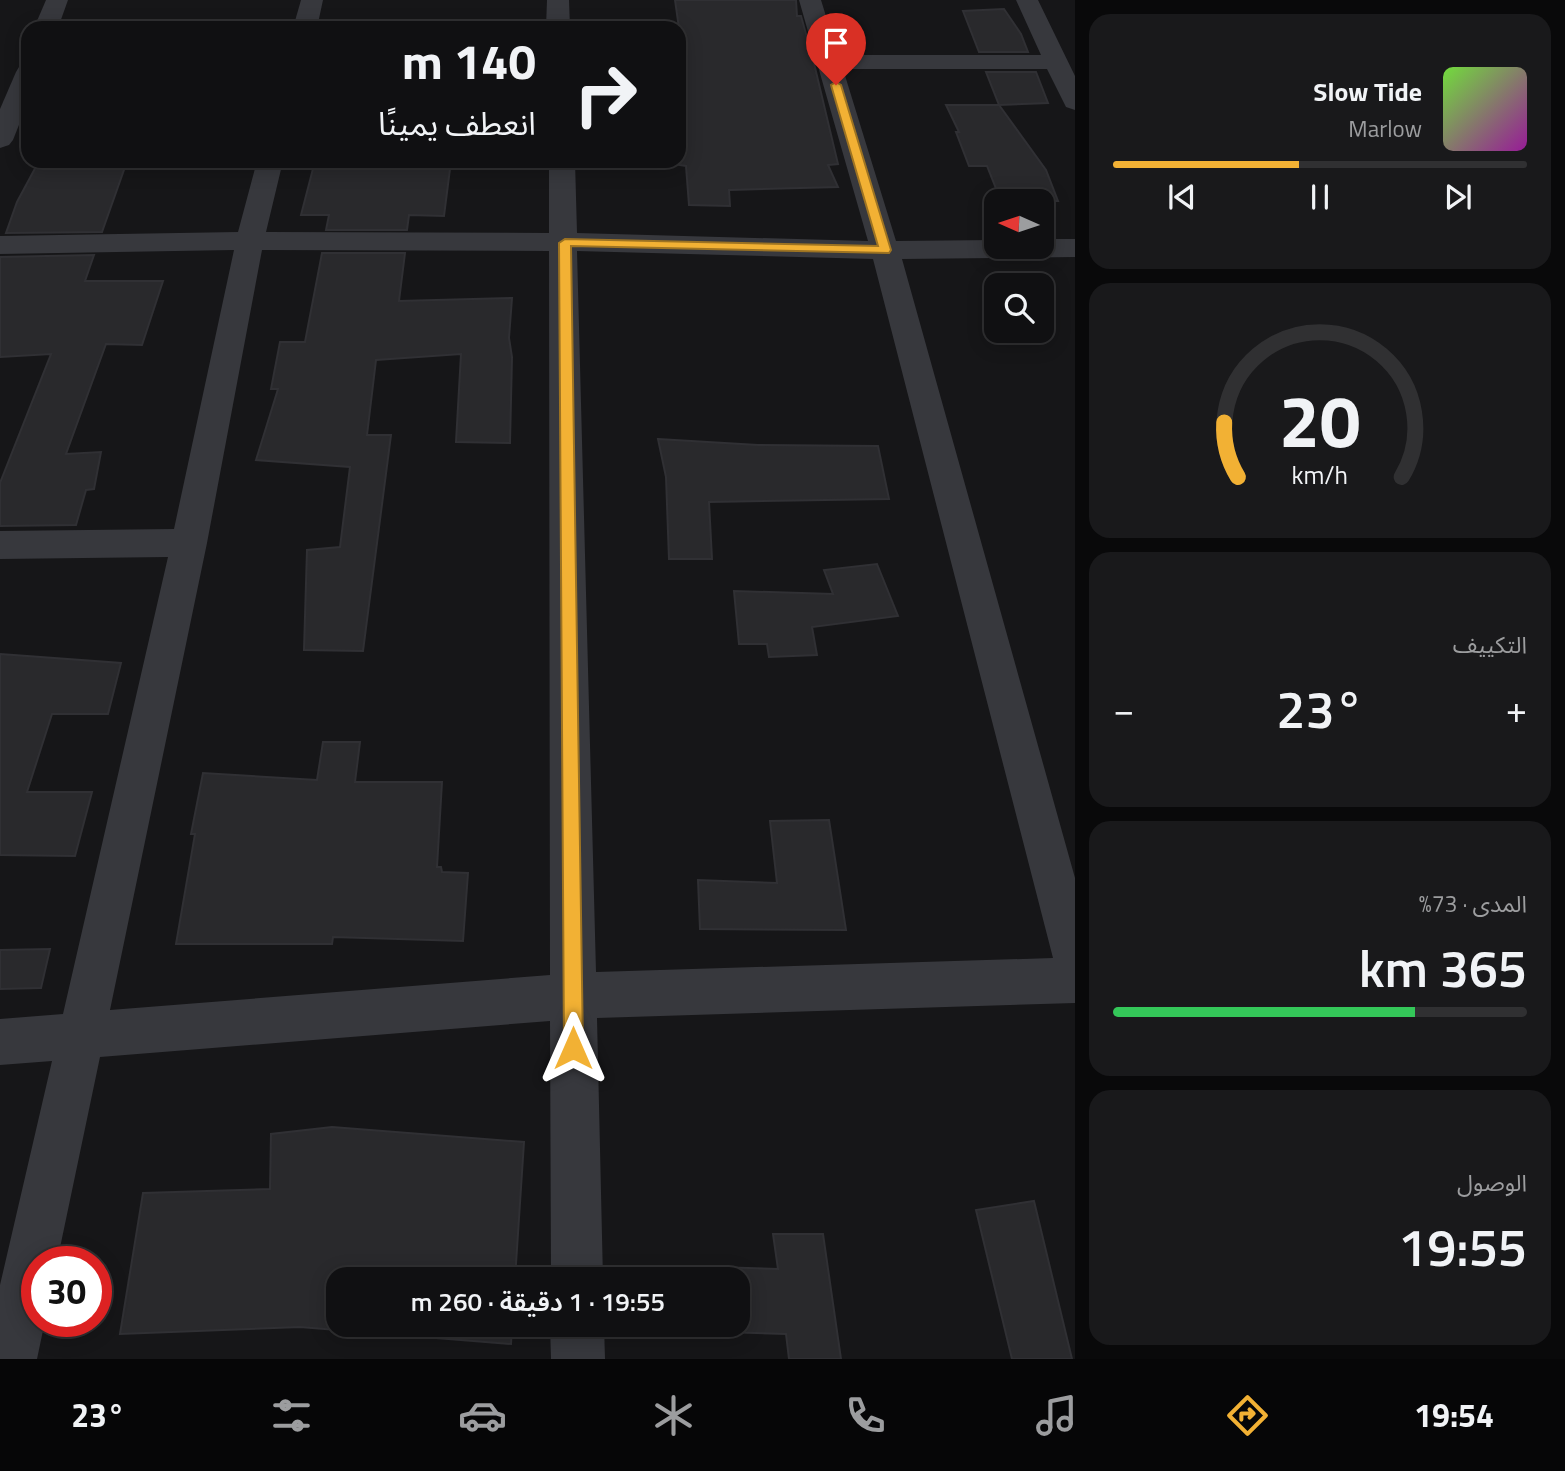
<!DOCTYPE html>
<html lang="ar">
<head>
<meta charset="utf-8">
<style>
	body { margin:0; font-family:"Titillium Web","Noto Sans Arabic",sans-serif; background:#19191b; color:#f1f3f6; direction:rtl; height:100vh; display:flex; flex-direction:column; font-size:26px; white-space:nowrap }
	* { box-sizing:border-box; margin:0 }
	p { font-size:23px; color:#9c9d9f }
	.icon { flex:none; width:38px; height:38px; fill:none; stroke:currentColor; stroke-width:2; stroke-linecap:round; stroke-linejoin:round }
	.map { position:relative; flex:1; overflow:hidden; direction:ltr }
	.drawer { display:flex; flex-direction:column; gap:14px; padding:14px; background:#09090a; width:490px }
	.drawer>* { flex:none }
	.guide { position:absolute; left:21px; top:21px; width:665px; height:147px; border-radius:21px; box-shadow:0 4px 18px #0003,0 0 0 2px #303032; direction:rtl; background:#101012; color:#f1f3f6; overflow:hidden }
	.needle { width:46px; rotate:273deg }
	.tools { position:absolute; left:984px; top:189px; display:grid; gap:14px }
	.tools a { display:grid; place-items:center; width:70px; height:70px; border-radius:14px; background:#101012; box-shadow:0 4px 18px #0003,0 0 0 2px #303032; font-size:35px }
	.speed { position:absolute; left:21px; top:1246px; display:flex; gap:14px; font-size:35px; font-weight:700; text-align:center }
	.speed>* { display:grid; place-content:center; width:91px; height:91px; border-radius:50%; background:#101012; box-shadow:0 4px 18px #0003,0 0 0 2px #303032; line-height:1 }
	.speed .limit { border:10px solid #d22; background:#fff; color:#111 }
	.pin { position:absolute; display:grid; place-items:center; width:60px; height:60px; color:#fff; margin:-72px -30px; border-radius:50% 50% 50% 0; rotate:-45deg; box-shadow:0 0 7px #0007 }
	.pin .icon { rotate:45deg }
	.me { position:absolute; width:77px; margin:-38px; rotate:0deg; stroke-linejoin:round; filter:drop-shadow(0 0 5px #0008) }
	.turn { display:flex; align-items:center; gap:24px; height:147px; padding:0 35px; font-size:32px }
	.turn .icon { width:91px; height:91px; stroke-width:2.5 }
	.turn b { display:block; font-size:49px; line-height:60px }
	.big { font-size:52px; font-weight:600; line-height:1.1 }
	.drawer .widget { flex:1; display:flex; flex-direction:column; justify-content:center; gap:10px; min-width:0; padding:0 24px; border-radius:21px; background:#19191b }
	.drawer .dial { align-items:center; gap:0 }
	.dial svg { height:182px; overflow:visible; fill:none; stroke:#303032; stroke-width:7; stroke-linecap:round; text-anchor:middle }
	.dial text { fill:#f1f3f6; stroke:none }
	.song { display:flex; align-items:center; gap:21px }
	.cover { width:84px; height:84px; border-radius:10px; background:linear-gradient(135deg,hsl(100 70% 55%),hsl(300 70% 35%)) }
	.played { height:7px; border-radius:4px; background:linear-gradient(90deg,#f2b134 45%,#303032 45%) }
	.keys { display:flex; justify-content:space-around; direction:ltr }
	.heat { display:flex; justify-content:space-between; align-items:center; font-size:38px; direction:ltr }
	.charge { height:10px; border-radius:5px; background:linear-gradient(90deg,#34c759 73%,#303032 0) }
	.trip { position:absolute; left:326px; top:1267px; width:424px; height:70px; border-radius:21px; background:#101012; box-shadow:0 4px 18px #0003,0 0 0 2px #303032; font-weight:600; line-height:70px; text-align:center; direction:rtl }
	.tabs { display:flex; height:112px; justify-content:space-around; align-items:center; background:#060607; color:#9c9d9f }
	.tabs .icon { width:49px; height:49px }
	.tabs .on { color:#f2b134 }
	.tabs b { font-size:32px; color:#f1f3f6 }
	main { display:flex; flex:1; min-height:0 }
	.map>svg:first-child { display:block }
	.building { fill:#29292c; stroke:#303034; stroke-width:2 }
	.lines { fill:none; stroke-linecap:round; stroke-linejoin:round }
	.minor { fill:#37383d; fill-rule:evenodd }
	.route { fill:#f2b134; stroke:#9d7322; stroke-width:2 }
</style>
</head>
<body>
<main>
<section class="drawer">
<div class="widget">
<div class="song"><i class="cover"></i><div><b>Slow Tide</b><p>Marlow</p></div></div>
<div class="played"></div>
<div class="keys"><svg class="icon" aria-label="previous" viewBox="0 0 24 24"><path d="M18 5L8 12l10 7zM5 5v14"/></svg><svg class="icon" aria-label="pause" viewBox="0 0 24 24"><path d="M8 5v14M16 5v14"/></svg><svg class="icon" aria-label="next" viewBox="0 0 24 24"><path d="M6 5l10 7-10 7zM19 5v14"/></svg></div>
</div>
<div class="widget dial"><svg viewBox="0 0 100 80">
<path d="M14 69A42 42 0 1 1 86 69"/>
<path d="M14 69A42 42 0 0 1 8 45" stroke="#f2b134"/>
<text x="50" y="56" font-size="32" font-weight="700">20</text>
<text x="50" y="72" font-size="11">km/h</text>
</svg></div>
<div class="widget"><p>التكييف</p>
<div class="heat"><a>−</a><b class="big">23°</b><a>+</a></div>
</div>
<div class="widget"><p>المدى · 73%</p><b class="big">365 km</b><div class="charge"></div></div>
<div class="widget"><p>الوصول</p><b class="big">19:55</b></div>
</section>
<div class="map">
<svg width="1075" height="1359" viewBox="0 0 1075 1359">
	<rect width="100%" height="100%" fill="#161618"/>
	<!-- building -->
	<g class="building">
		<polygon points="675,0 796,0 797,16 801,16 813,59 838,164 828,165 838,187 729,190 730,206 689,205 686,166 679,165 679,28"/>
		<polygon points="1004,9 1021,34 1028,52 979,52 963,11"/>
		<polygon points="986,72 1036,72 1048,103 999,105"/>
		<polygon points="946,105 999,105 1046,170 1058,201 1001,201 987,166 969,166 956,132 959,132"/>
		<polygon points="39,161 112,161 110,167 125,167 102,232 6,233 17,202"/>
		<polygon points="315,161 451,161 444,216 409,215 407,230 326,230 329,215 301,215"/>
		<polygon points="322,253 405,253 399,301 512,298 509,338 512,357 510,443 456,442 461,354 376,360 367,435 391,435 363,651 304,650 307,550 340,547 350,467 256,460 278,389 271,389 280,342 305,342"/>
		<polygon points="94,255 85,281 163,281 142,345 106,344 66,454 101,452 94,489 86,490 76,525 0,526 0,483 51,354 0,357 0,257"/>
		<polygon points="658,439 758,445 878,446 889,499 709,502 712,559 669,559 666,477"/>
		<polygon points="877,564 898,616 812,627 817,655 769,657 767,644 739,644 734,591 833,594 824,570"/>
		<polygon points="0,654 121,663 108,714 52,714 27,792 92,792 75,856 0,855"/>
		<polygon points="323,742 360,742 355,782 442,782 437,867 441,867 442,872 468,873 463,941 333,937 332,944 176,944 195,834 191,834 203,773 317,780"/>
		<polygon points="829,820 846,930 700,929 698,880 777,883 770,821"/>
		<polygon points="50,949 41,988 0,989 0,950"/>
		<polygon points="332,1127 524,1142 515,1279 338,1279 338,1325 512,1325 511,1344 300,1327 120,1334 143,1193 270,1189 271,1134"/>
		<polygon points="1034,1201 1072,1359 1012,1359 976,1210"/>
		<polygon points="773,1234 823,1234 841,1359 789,1359 786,1334 687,1331 686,1325 737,1325 737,1279 684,1279 683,1266 778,1269"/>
	</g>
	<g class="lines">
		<!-- minor -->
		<g class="minor">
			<polygon points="46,0 68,0 58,28 34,28"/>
			<polygon points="301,0 323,0 317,28 293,28"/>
			<polygon points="547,0 569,0 570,28 546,28"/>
			<path d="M799 0H821L838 55H1041L1016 0H1038L1075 76V110L1066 107 1047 69H843L896 241 996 240V247H1041V239H1075V257L902 259 1075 878V1003L597 1018 603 1279H551L550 1021 100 1057 57 1262H37V1321H45L37 1359H0V1285L52 1061 0 1065V1019L63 1014 168 557 0 559V531L174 529 234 250 0 254V236L238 232 257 161H283L266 232 549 233V161H575L577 233 868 241ZM262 250 549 251 550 975 110 1010 207 543ZM577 251 873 259 1053 958 596 972Z"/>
			<polygon points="28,65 28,102 13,140 9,145 0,148 0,109 16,72 19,67"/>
			<polygon points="550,1325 604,1325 605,1359 551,1359"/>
		</g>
	</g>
	<!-- route -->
	<polygon class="route" points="836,82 841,85 891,250 889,253 571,246 583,1048 580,1055 573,1057 567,1055 564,1048 559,243 565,239 878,246 831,85"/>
</svg>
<div class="tools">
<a><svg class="needle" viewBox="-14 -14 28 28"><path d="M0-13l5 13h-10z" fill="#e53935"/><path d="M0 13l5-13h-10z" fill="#9c9d9f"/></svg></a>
<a><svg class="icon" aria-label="search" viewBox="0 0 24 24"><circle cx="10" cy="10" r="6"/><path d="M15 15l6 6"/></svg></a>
</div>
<div class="speed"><div class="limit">30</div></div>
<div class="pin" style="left:836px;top:85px;background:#d93025"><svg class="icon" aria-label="arrive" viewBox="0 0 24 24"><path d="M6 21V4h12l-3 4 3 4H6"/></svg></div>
<svg class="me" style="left:573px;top:1048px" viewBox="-20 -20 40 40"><path d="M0-17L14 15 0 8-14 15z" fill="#f2b134" stroke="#fff" stroke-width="4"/></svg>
<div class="trip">19:55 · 1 دقيقة · 260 m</div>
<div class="guide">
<div class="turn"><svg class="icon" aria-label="right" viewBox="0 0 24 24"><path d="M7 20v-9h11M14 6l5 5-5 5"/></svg><div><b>140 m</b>انعطف يمينًا</div></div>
</div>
</div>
</main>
<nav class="tabs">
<b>19:54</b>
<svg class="icon on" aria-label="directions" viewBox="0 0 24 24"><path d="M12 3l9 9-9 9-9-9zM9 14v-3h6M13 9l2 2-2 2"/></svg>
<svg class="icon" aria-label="music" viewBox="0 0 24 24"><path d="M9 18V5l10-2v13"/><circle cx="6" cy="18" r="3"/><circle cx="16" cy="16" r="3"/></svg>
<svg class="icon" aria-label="phone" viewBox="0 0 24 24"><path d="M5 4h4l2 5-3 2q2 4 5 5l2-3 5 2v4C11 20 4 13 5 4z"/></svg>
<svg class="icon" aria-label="climate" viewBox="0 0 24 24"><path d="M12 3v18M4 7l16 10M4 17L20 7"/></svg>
<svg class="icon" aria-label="car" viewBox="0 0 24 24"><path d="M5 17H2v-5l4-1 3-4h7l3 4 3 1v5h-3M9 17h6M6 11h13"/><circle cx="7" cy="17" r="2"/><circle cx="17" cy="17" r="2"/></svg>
<svg class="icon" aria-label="filters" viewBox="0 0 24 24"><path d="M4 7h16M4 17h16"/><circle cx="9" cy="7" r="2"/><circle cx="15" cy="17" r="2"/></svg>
<b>23°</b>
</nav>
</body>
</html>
